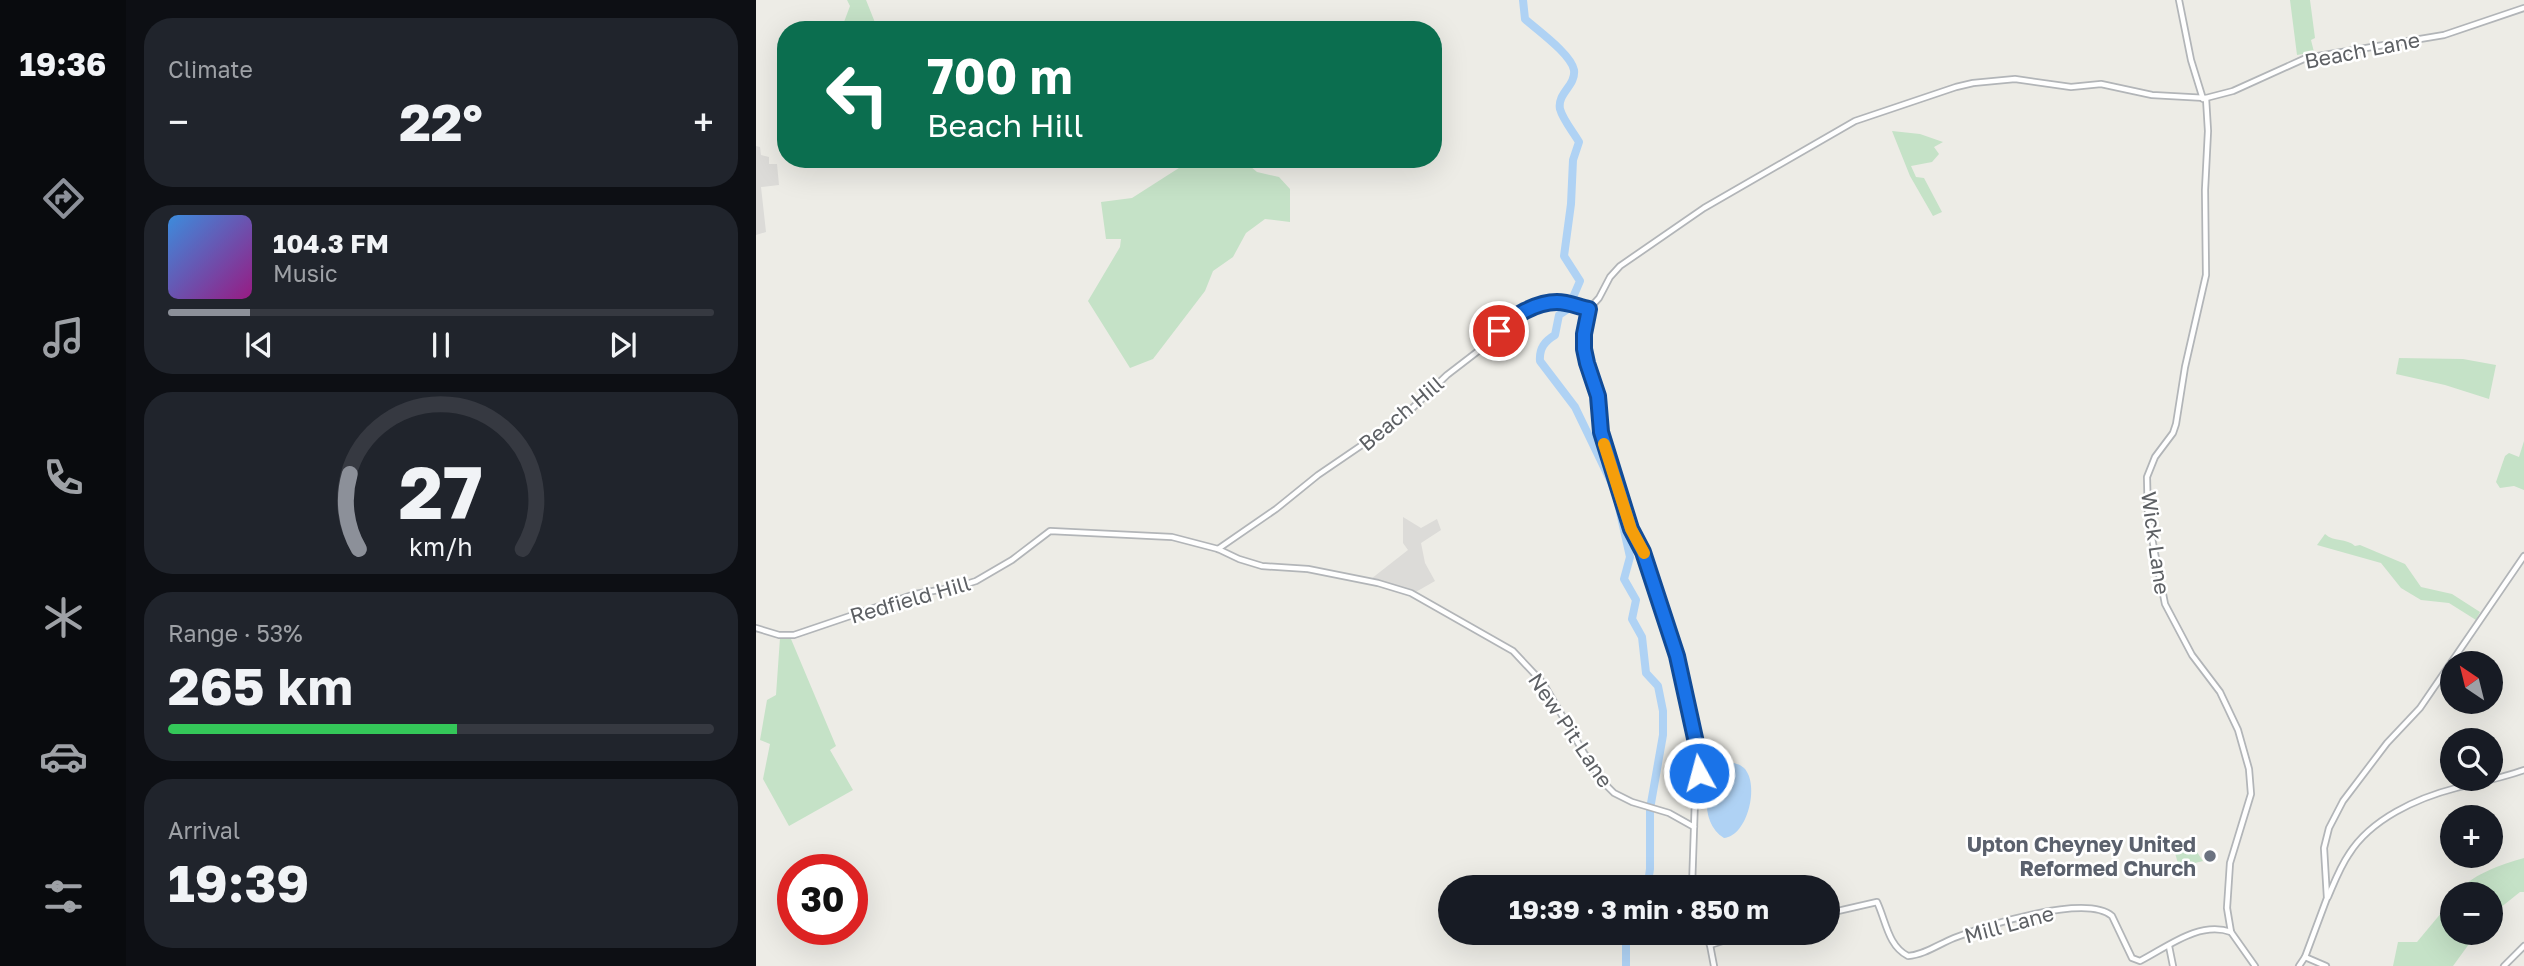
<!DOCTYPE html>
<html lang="en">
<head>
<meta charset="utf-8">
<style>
	body { margin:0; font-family:"Golos Text",sans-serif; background:#20242c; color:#f1f3f6; height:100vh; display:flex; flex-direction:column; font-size:26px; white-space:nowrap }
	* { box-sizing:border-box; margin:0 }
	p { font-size:23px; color:#9ea1a6 }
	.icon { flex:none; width:38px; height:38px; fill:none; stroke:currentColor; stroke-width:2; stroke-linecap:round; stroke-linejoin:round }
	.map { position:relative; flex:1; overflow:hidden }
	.drawer { display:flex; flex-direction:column; gap:18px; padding:18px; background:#0d0f14; width:630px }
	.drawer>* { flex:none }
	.guide { position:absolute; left:21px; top:21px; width:665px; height:147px; border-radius:28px; box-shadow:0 7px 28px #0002; background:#0b6e4f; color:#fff; overflow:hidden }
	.needle { width:46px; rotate:325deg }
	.buttons { position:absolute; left:1684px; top:651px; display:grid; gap:14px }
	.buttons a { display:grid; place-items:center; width:63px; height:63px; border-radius:50%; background:#171b24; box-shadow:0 7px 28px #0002; font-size:35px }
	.speed { position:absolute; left:21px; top:854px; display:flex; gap:14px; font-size:35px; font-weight:700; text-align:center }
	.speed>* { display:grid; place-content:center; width:91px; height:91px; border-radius:50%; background:#171b24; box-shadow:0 7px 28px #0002; line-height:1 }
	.speed .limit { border:10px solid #d22; background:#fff; color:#111 }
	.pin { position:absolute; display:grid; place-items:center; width:60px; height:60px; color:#fff; margin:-30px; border:4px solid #fff; border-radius:50%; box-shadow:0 2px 7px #0007 }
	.me { position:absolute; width:77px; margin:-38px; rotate:353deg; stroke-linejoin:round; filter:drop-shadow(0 0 5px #0008) }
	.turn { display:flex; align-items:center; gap:24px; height:147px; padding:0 35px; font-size:32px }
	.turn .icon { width:91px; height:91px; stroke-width:2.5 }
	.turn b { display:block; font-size:49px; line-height:60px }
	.big { font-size:52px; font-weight:700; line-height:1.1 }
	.drawer .card { flex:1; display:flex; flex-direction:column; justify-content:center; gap:10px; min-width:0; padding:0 24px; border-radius:28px; background:#20242c }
	.drawer .dial { align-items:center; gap:0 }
	.dial svg { height:182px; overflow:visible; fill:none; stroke:#363941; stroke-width:7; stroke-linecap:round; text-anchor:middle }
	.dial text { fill:#f1f3f6; stroke:none }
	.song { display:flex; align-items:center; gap:21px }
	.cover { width:84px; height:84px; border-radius:10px; background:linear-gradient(135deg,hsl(210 70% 55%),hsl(310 70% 35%)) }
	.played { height:7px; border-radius:4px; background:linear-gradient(90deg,#8c9099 15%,#363941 15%) }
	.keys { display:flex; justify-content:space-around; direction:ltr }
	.heat { display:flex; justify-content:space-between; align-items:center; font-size:38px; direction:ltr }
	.charge { height:10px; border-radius:5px; background:linear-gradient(90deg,#34c759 53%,#363941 0) }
	.trip { position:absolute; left:682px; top:875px; width:402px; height:70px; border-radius:35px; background:#171b24; box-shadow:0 7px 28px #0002; font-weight:700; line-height:70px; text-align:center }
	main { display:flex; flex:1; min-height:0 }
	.tab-bar { display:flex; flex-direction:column; width:126px; justify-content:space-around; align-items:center; background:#090b0e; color:#9ea1a6 }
	.tab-bar .icon { width:49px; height:49px }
	.tab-bar .on { color:#8c9099 }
	.tab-bar b { font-size:32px; color:#f1f3f6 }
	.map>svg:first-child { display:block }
	.industrial { fill:#dcdbd8 }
	.green { fill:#c5e2c7 }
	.water { fill:#afd2f4 }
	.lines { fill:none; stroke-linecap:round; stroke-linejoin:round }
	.river { stroke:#afd2f4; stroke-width:8 }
	.minor-casing { stroke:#b2b5b8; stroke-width:8 }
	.minor { stroke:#fff; stroke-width:4.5 }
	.route-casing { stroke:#114b97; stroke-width:18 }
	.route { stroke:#1a73e8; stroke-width:12 }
	.slow { stroke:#f59e0b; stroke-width:12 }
	.worship-dot { fill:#6b7280; stroke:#fff; stroke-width:2.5 }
	.labels { text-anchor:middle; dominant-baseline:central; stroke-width:5; stroke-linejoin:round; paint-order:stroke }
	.street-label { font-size:21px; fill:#5d6064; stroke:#fff }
	.worship-label { font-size:21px; font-weight:bold; fill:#5b616d; stroke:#fff; text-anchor:end }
</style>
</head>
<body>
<main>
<nav class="tab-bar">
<b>19:36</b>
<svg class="icon on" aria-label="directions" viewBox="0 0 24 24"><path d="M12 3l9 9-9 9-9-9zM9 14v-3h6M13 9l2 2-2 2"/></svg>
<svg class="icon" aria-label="music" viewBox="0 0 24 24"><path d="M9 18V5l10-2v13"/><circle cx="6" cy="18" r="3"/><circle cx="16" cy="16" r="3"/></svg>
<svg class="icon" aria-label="phone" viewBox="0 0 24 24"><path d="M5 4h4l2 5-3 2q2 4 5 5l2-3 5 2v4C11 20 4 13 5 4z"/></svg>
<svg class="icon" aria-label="climate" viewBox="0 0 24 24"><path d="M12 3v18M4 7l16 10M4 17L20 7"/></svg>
<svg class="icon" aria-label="car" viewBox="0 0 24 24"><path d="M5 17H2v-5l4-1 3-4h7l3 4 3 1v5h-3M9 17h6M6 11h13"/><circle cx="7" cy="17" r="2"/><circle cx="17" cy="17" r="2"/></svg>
<svg class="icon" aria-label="filters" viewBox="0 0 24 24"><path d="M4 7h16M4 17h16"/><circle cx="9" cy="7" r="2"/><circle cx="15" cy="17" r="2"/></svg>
</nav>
<section class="drawer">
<div class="card"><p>Climate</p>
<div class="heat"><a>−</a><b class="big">22°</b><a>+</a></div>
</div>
<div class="card">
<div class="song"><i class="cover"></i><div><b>104.3 FM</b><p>Music</p></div></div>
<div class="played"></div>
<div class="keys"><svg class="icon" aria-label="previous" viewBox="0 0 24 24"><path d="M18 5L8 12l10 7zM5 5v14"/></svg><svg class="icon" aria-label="pause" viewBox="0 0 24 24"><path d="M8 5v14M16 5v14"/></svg><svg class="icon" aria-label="next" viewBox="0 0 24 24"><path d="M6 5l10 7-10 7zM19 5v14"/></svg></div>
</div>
<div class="card dial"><svg viewBox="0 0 100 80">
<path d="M14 69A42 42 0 1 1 86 69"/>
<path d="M14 69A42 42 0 0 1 10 36" stroke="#8c9099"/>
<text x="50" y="56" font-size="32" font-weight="700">27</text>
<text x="50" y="72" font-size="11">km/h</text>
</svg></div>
<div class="card"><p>Range · 53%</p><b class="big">265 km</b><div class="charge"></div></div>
<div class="card"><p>Arrival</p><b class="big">19:39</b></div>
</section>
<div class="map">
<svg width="1768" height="966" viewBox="0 0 1768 966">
	<rect width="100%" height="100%" fill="#edece6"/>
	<!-- industrial -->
	<g class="industrial">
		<polygon points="0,146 4,147 5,155 13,157 13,164 21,164 23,185 5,187 10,232 0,235"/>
		<polygon points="647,517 665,528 681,519 685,530 665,543 669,563 679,581 658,593 615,579 652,550 647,543"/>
	</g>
	<!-- green -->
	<g class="green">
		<polygon points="91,0 110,0 122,30 92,30 88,22 94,6"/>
		<polygon points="1534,0 1554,0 1559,38 1555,40 1558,52 1541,55"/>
		<polygon points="1136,131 1164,134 1187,142 1178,147 1183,154 1176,162 1155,166 1160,177 1168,178 1186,212 1177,216 1154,176"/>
		<polygon points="437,159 487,160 501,172 523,177 534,189 534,222 509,219 490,233 477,257 457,271 449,291 397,359 374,368 332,301 364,247 365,239 350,239 345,202 376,198"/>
		<polygon points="1643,358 1707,359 1740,365 1733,399 1689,385 1640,374"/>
		<polygon points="1768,441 1768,490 1758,486 1744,488 1740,482 1749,456 1753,453 1763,457"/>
		<path d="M1569 534C1577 542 1591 538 1599 546L1604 545 1649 564 1665 587 1696 594 1724 612 1720 620 1693 603 1665 600 1645 588 1625 563 1561 545Z"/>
		<polygon points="24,638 35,639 80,746 74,750 97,790 33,826 7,779 14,744 4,740 11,700 20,695"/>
		<polygon points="1439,841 1441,852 1447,861 1423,867 1417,846"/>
		<path d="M1768 858V892H1764L1734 916V894H1700C1714 875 1746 864 1768 858Z"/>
		<polygon points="1696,900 1696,933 1721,933 1697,966 1637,966 1642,942 1661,942"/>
	</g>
	<!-- water -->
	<path class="water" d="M973 762C978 763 984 764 988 768 1004 784 992 836 968 838 942 822 947 775 973 762Z"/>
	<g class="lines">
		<!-- river -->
		<g class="river">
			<path d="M767 0 769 19C781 30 815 54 818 70 820 86 801 93 804 109 807 120 818 133 823 142L817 160 815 204 808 256 824 281 812 309 803 315 799 335C789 341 783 348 784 361L819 407 859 490 874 557 868 579 880 600 876 619 886 637 890 673 902 686 907 711V735L894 809V869L892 883 888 887"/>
			<polyline points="870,966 870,933"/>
		</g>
		<defs>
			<g id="minor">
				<polyline points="1423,0 1435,60 1447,99"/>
				<polyline points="1450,98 1452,131 1449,190 1450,275 1429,367 1420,424 1417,433 1399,457 1391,477 1392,518 1409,604 1436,655 1464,692 1482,730 1493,769 1495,794 1474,863 1471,908 1475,932 1499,966"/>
				<polyline points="833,309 843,298 854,277 864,266 948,208 1099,121 1200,87 1217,83 1259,79 1315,87 1345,84 1396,95 1450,98 1477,91 1550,58 1688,35 1768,8"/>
				<polyline points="833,309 828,334 829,349 831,363 841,390 845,432 850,452 875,529 887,552 921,656 942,752 944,766 939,799 936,887"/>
				<polyline points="462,549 520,509 562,475 647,417 691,375 730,345 754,319 796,302 802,302 833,309"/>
				<polyline points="0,628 23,635 38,635 159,594 201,587 220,581 256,560 294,531 416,537 462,549 483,559 506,566 552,569 622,583 655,593 757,651 787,683 828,753 848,783 858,793 876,802 913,813 938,827"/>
				<path d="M1572 897C1578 883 1584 867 1593 854 1615 819 1661 798 1700 788 1723 782 1746 778 1768 770"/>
				<path d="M1073 913 1121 902C1130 921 1132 946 1152 956 1168 955 1183 944 1198 938 1229 926 1330 893 1356 916L1376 958 1384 961C1413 946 1443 921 1475 932"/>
				<polyline points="948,933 954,945 958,966"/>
				<polyline points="954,945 992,933"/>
				<polyline points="1413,946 1417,966"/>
				<polyline points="1549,957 1570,966"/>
				<polyline points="1543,966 1549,957 1571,898 1568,848 1573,828 1587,801 1631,743 1664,708 1768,556"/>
				<polyline points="1748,966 1768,946"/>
			</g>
		</defs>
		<!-- minor casing -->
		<use href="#minor" class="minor-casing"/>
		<!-- minor -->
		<use href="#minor" class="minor"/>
	</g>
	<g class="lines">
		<defs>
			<path id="route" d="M743 331C755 316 781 302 801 302 812 302 823 307 833 309L828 334V349L831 363 842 396 845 432 875 529 887 552 921 656 942 752 943 773"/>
		</defs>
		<!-- route casing -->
		<use href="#route" class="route-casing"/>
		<!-- route -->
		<use href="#route" class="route"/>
		<!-- slow -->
		<polyline class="slow" points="848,444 875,529 888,553"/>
	</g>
	<!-- markers -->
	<circle class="worship-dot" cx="1454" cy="856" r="7"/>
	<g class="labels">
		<!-- street labels -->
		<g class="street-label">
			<text transform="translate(1606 50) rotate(-11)">Beach Lane</text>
			<text transform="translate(645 413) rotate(-40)">Beach Hill</text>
			<text transform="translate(1400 543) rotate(82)">Wick Lane</text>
			<text transform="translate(154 599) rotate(-16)">Redfield Hill</text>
			<text transform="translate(815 730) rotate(56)">New Pit Lane</text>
			<text transform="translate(1253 924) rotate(-15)">Mill Lane</text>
		</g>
		<!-- worship labels -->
		<g class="worship-label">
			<text x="1440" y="844">Upton Cheyney United<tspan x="1440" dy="24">Reformed Church</tspan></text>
		</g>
	</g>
</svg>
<div class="buttons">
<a><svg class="needle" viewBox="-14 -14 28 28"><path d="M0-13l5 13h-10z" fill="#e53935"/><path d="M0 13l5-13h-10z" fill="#9ea1a6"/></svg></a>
<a><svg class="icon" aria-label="search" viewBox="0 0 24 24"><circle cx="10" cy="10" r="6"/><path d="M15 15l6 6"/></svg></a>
<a>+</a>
<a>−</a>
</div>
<div class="speed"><div class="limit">30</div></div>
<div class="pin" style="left:743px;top:331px;background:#d93025"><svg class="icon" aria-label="arrive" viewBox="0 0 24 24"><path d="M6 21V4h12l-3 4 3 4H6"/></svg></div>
<svg class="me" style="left:943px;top:773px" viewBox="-20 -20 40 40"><circle r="17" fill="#1a73e8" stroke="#fff" stroke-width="3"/><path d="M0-11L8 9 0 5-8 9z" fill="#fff"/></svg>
<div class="trip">19:39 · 3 min · 850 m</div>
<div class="guide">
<div class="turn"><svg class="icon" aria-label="left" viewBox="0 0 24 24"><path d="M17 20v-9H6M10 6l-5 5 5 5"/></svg><div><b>700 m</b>Beach Hill</div></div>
</div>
</div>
</main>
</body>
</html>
